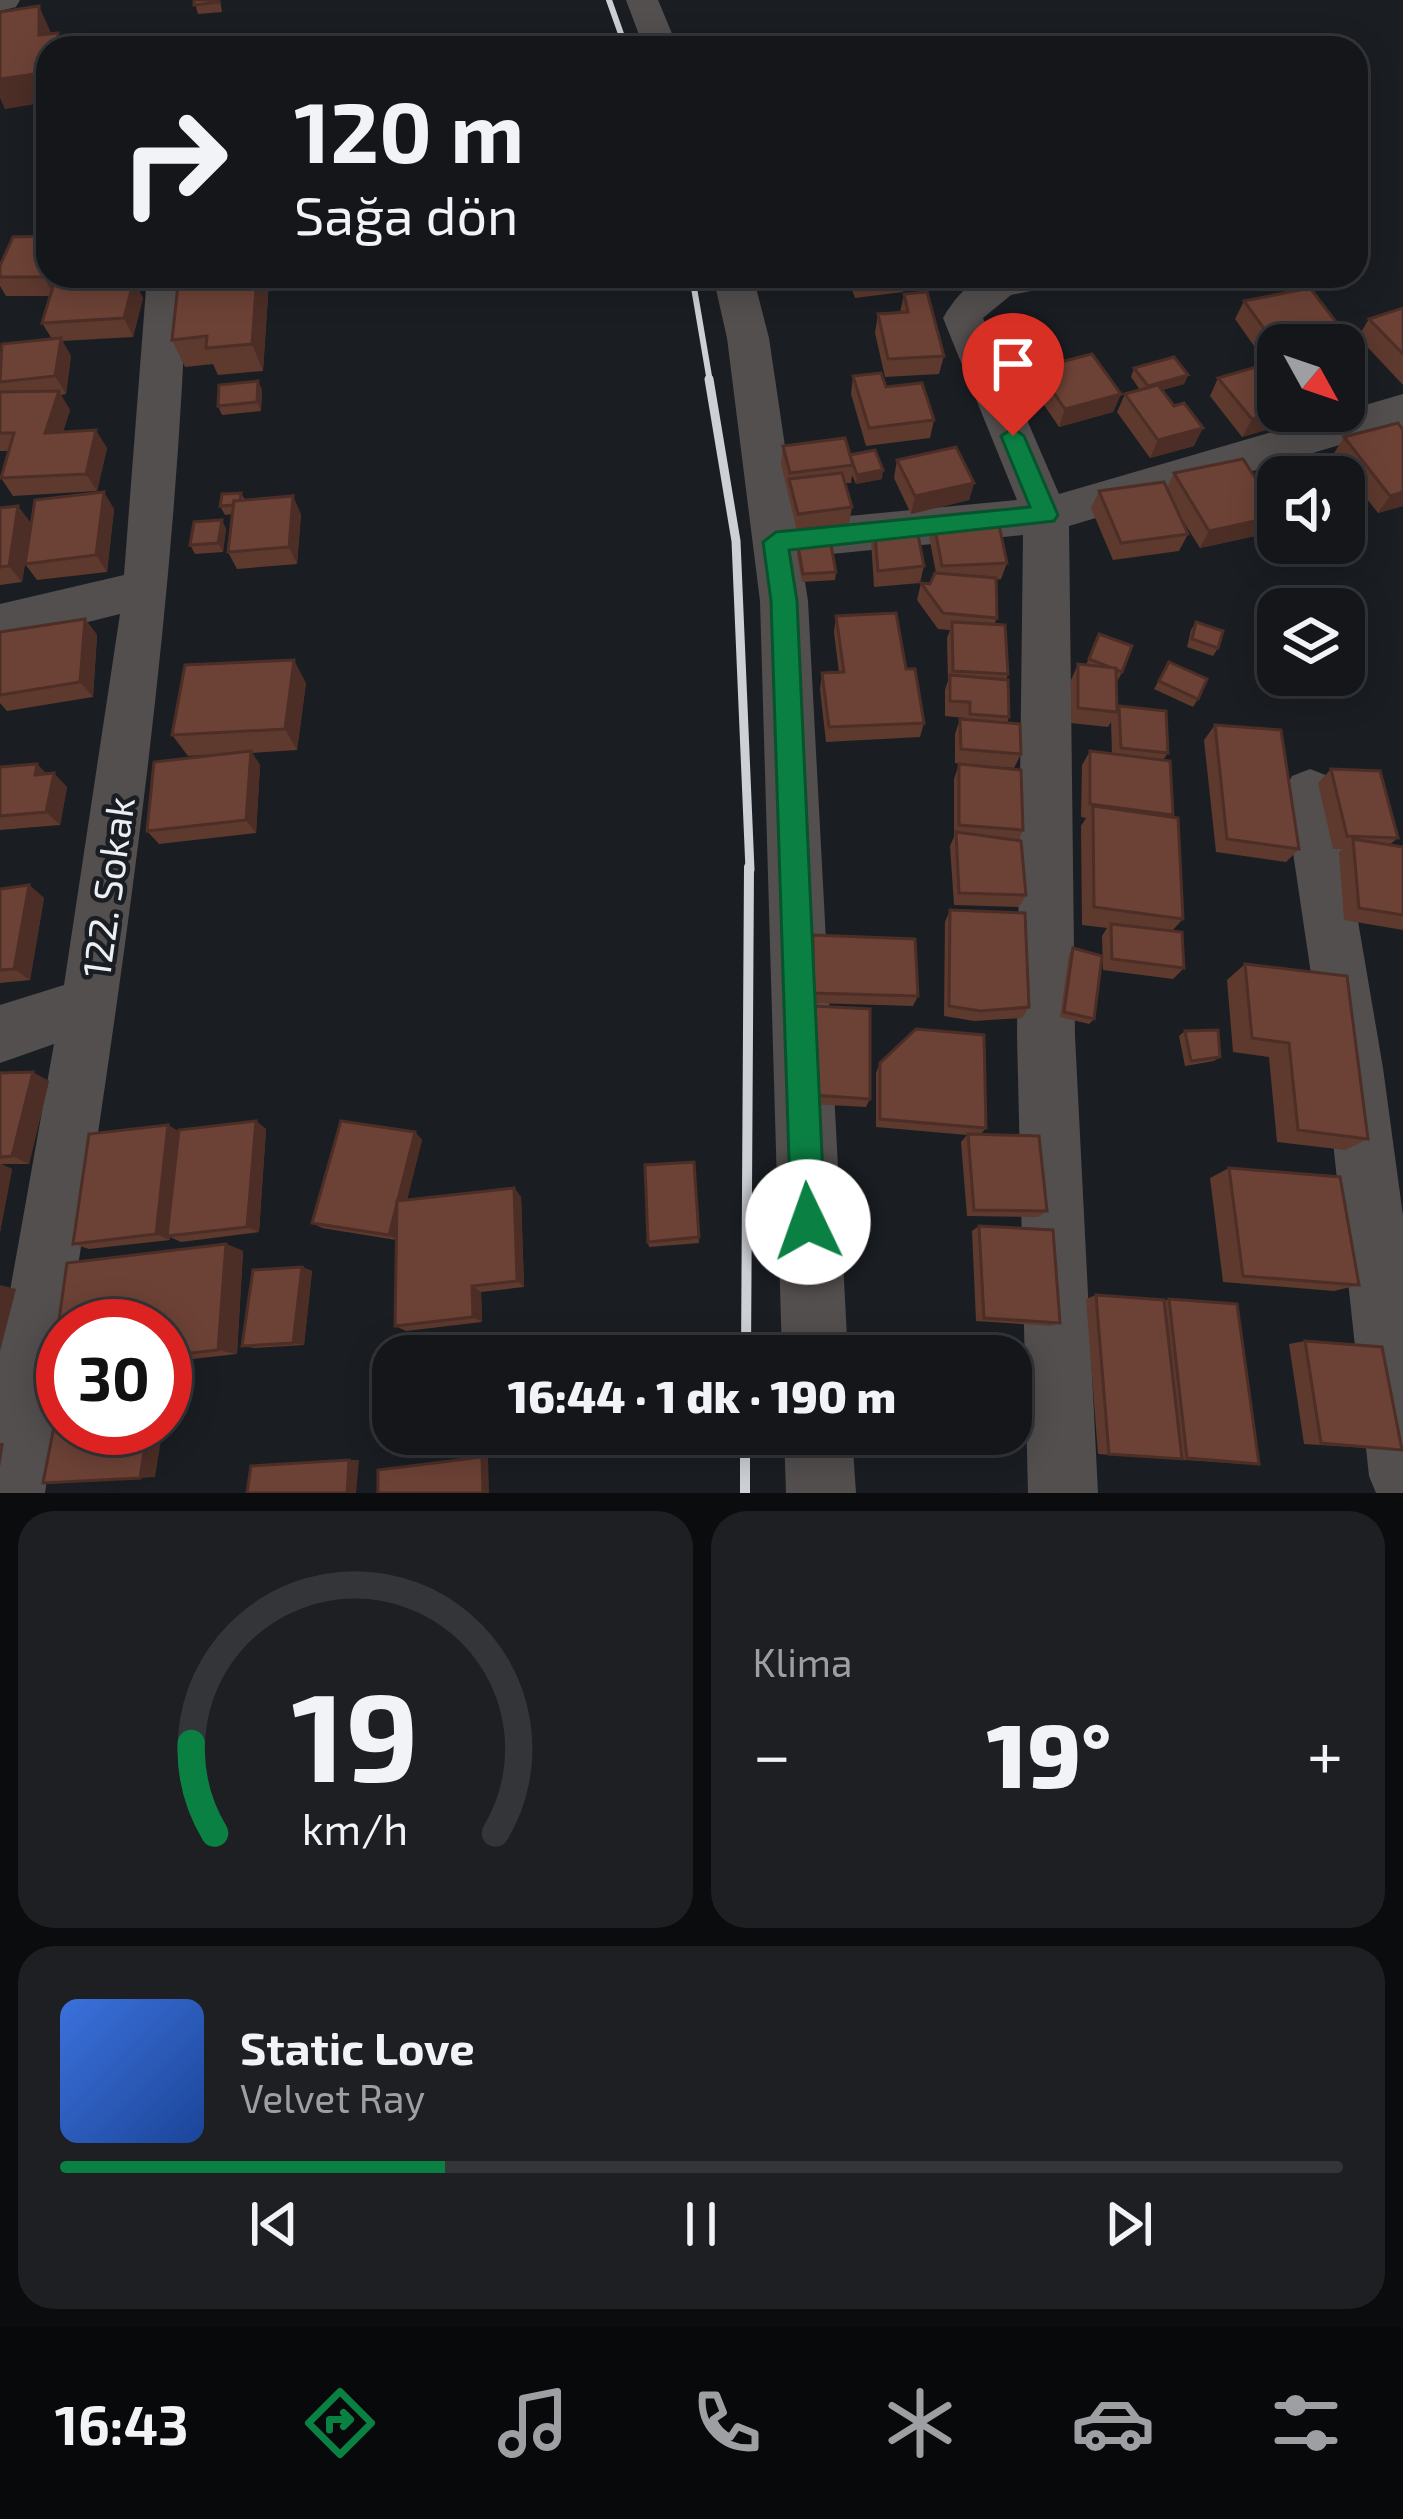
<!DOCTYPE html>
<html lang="tr">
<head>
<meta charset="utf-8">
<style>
	body { margin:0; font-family:"Exo 2",sans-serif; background:#1d1f23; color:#f1f3f6; height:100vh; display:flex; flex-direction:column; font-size:45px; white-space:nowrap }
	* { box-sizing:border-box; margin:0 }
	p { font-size:39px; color:#9d9fa2 }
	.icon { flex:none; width:66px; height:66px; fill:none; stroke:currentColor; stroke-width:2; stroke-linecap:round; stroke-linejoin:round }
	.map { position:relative; height:1493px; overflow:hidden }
	.side { display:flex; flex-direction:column; gap:18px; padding:18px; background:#0b0c0e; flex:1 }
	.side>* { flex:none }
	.hud { position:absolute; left:36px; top:36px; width:1332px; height:252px; border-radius:36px; box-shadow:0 6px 30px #0003,0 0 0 3px #333539; background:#14161a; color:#f1f3f6; overflow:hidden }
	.needle { width:78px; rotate:130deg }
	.buttons { position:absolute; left:1257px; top:324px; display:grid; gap:24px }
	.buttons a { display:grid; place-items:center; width:108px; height:108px; border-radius:24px; background:#14161a; box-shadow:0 6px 30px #0003,0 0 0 3px #333539; font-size:60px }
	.speed { position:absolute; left:36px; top:1299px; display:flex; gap:24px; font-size:60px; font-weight:700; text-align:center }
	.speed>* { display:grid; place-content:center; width:156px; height:156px; border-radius:50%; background:#14161a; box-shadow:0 6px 30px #0003,0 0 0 3px #333539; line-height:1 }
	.speed .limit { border:18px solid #d22; background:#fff; color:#111 }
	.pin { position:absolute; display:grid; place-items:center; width:102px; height:102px; color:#fff; margin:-123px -51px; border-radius:50% 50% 50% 0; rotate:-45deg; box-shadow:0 0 12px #0007 }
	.pin .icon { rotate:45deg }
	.me { position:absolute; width:132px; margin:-66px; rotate:357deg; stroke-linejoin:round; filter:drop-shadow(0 0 9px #0008) }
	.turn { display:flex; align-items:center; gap:42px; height:252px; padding:0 60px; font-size:54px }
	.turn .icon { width:156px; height:156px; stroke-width:2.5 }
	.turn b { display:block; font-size:84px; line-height:102px }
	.big { font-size:90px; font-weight:800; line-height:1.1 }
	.side .card { flex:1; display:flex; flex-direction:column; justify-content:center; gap:18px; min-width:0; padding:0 42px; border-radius:36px; background:#1d1f23 }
	.side .dial { align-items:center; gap:0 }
	.dial svg { height:312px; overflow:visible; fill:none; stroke:#333539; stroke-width:7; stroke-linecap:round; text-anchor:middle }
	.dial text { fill:#f1f3f6; stroke:none }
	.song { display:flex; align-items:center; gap:36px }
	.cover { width:144px; height:144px; border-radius:18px; background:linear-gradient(135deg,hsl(220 70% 55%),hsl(220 70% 35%)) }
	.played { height:12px; border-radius:6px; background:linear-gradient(90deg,#0b8043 30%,#333539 30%) }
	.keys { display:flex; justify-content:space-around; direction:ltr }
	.heat { display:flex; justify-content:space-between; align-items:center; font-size:66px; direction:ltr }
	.side .tiles { flex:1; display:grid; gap:18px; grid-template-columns:1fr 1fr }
	.card:last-child { grid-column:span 2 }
	.trip { position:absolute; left:372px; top:1335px; width:660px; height:120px; border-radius:36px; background:#14161a; box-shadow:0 6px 30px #0003,0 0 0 3px #333539; font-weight:800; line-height:120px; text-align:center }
	.tab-bar { display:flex; height:192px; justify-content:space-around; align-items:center; background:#08090a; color:#9d9fa2 }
	.tab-bar .icon { width:84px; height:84px }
	.tab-bar .current { color:#0b8043 }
	.tab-bar b { font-size:54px; color:#f1f3f6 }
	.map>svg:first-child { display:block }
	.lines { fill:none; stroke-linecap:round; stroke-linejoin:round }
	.minor { fill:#534f4e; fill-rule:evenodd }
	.rail-far2 { stroke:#cdd0d5; stroke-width:6 }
	.rail-far1 { stroke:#cdd0d5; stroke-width:9 }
	.rail { stroke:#cdd0d5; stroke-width:10 }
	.wall { fill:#5e392e }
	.shaded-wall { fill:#4c2e26 }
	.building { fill:#6d4236; stroke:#4c2e26; stroke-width:3 }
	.route { fill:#0b8043; stroke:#07532c; stroke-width:3 }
	.labels { text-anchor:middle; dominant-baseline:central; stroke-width:9; stroke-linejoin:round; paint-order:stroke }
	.street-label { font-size:39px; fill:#ebeef2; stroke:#1a1e23 }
</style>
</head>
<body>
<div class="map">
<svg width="1403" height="1493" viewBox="0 0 1403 1493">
	<rect width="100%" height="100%" fill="#1a1e23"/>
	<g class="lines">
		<!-- minor -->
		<g class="minor">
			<polygon points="0,0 20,0 16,7 0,11"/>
			<polygon points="626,0 658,0 678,48 644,48"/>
			<path d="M147 276H187C175 630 122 976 69 1326H63V1365L45 1493H0V1347L54 1044 0 1063V1005L64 985 120 614 0 644V604L124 575Z"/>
			<path d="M713 276H753L769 338 796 521 1017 500 943 318C977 260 1006 276 1066 276L1060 285 1011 295 983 318 1059 494 1403 394V426L1069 526 1075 1036 1098 1493H1028L1017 1036 1023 535 801 557 808 601 848 1356H782L760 601 727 338Z"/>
			<polygon points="1310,769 1328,776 1336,792 1383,1068 1403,1216 1403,1493 1376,1493 1369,1476 1325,1068 1284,792 1292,776"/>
			<polygon points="784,1434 852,1434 856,1493 786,1493"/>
		</g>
		<!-- rail-far2 -->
		<g class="rail-far2">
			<polyline points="609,0 626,48"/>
			<polyline points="692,276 710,382"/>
		</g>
		<!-- rail-far1 -->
		<polyline class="rail-far1" points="709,379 736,541 750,870"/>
		<!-- rail -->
		<g class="rail">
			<polyline points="746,1356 749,867"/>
			<polyline points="745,1434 745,1493"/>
		</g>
	</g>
	<!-- wall -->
	<g class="wall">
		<polygon points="194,0 220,0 222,12 198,14"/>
		<polygon points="0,266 48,276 65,276 62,282 72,282 68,276 124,276 123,279 143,298 133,337 62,341 71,356 66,394 61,395 70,410 63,432 107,448 97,491 13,496 1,478 9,451 0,451 0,353 52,339 42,323 50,296 6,296 0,286"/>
		<polygon points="847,276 906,276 903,292 855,298"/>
		<polygon points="269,280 263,371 218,375 213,364 185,367 172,340"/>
		<polygon points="904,294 944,356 939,374 885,377 875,333 878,314 900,313"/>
		<polygon points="1244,301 1343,331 1336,345 1278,345 1266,363 1235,319"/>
		<polygon points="1403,308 1403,385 1358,337 1369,319"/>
		<polygon points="1037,368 1121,394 1113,412 1059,427 1032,387"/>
		<polygon points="1134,368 1188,375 1184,384 1162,390 1194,446 1150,458 1117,412 1125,394 1140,390 1131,377"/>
		<polygon points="853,376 934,420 930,438 866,446 851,394"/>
		<polygon points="1218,378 1278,411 1300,411 1294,422 1242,437 1210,396"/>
		<polygon points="258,381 262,390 261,411 222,415 218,406"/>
		<polygon points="1403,425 1403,506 1378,513 1333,455 1344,437 1401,428"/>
		<polygon points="783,446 850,455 882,479 856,484 852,475 851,483 845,483 852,507 849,524 797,531 781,464"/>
		<polygon points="897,460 974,483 969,500 911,514 894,478"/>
		<polygon points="1174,473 1269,533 1200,548 1177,511 1188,534 1179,551 1113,560 1091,508 1099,491 1167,488"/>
		<polygon points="241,493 245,500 301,514 297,564 237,569 228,552 233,514 225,515 220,506"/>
		<polygon points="0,508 31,523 114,509 107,572 37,580 25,564 22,582 0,585"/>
		<polygon points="933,519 1007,563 1001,579 996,580 997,618 994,625 1008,674 1006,680 1009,717 1007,723 1021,754 1014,768 955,763 955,734 960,719 965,720 965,718 945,716 945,690 948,681 947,638 950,630 938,629 917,600 921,583 930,584 936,573 929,536"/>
		<polygon points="222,520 226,529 223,552 195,554 190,545"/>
		<polygon points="874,523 924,566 920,583 874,587 871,540"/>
		<polygon points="798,546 836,572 835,580 802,582 797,555"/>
		<polygon points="836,616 906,669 924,723 920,737 826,742 820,689 822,673 839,673 834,632"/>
		<polygon points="85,619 97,635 93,697 7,711 0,703 0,632"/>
		<polygon points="1196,622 1218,648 1213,656 1187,647 1191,630"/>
		<polygon points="1099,634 1122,672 1118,680 1116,679 1117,711 1119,706 1168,753 1163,760 1173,815 1172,817 1183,919 1172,931 1184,968 1173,979 1103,970 1102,936 1107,928 1082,925 1081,826 1086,818 1081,817 1082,765 1090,751 1112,754 1111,722 1108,727 1071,723 1071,680 1078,664 1086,665"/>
		<polygon points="1169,662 1198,699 1193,707 1154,689"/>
		<polygon points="306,683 297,750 252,753 260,765 256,833 159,844 147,831 219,754 188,756 172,735"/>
		<polygon points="1215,725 1299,849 1286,862 1216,852 1204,740"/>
		<polygon points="959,764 1023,830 1018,841 1026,895 1019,907 954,905 950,846 954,837 954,779"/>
		<polygon points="0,767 47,774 67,787 60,825 0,830"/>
		<polygon points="1331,769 1398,838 1389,845 1403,847 1403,930 1344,920 1339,852 1343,849 1333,849 1318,783"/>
		<polygon points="29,885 44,898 30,980 0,983 0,889"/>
		<polygon points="950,910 1029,1007 1022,1018 974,1021 944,1016 945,922"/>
		<polygon points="813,935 918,996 913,1006 811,1003 811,947"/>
		<polygon points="1073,948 1094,1019 1089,1024 1060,1017 1069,954"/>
		<polygon points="1245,964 1368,1139 1345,1150 1277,1142 1269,1057 1233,1052 1227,980"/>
		<polygon points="814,1006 870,1099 866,1107 811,1104 812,1016"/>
		<polygon points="1185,1031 1220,1057 1214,1061 1185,1066 1179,1036"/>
		<polygon points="880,1063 986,1128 980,1135 1047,1211 1038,1217 967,1216 961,1142 967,1135 876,1127 876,1073"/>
		<polygon points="0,1073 49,1081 29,1164 1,1164 12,1169 0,1232"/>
		<polygon points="256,1121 266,1129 259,1232 181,1242 170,1237 170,1240 89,1249 73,1244 168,1125 179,1132"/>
		<polygon points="415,1132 422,1140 407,1200 514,1188 521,1197 524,1287 481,1292 482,1322 406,1331 395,1326 396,1240 322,1228 312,1223"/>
		<polygon points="694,1162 699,1243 649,1247 648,1242"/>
		<polygon points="1229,1168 1359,1285 1334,1291 1223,1282 1210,1178"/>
		<polygon points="979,1226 1060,1323 1051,1326 976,1321 972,1231"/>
		<polygon points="226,1244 243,1251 237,1354 165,1362 165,1326 63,1326 63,1372 52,1370 67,1263"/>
		<polygon points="302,1267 312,1271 304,1345 254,1348 242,1346"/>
		<polygon points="1096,1295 1164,1301 1169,1299 1244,1464 1098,1454 1086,1299"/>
		<polygon points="1305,1341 1402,1450 1304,1444 1289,1344"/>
	</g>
	<!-- shaded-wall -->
	<g class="shaded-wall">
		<polygon points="39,6 52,35 39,35"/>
		<polygon points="48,72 48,102 5,109 0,98 0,79"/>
		<polygon points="48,270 48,276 65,276 54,296 44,277"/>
		<polygon points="257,276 267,276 269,280 263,371 252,344"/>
		<polygon points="762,276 779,276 779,279 762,282"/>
		<polygon points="134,279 143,298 133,337 124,318"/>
		<polygon points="1343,331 1336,345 1278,345 1278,361 1266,363 1276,345"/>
		<polygon points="61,338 71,356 66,394 55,376"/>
		<polygon points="1188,375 1184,384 1144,395 1148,386"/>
		<polygon points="258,381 262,390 261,411 257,402"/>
		<polygon points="59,391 70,410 56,450 45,433"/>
		<polygon points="1121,394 1113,412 1059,427 1065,409"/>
		<polygon points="1279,411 1300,411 1294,422 1242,437 1252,419"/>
		<polygon points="1203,428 1194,446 1150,458 1158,440"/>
		<polygon points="96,430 107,448 97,491 86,474"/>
		<polygon points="883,470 882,479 856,484 857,475"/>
		<polygon points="974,483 969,500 911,514 915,496"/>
		<polygon points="104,492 114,509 107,572 96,555"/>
		<polygon points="1403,492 1403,506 1378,513 1390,496"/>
		<polygon points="293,496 301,514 297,564 289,547"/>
		<polygon points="18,506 31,523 22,582 9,566"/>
		<polygon points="1278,516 1269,533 1200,548 1209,531"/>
		<polygon points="222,520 226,529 223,552 218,543"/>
		<polygon points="85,619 97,635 93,697 80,682"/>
		<polygon points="294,660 306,683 297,750 285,729"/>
		<polygon points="251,751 260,765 256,833 246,820"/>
		<polygon points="37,764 51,778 35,775"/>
		<polygon points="54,773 67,787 60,825 46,812"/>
		<polygon points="29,885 44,898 30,980 14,969"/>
		<polygon points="33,1072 49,1081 29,1164 12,1156"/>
		<polygon points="256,1121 266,1129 259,1232 247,1227"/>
		<polygon points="168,1125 181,1133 170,1240 156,1234"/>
		<polygon points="415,1132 422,1140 397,1240 389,1235"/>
		<polygon points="0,1164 12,1169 0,1232"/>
		<polygon points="514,1188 521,1197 524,1287 517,1281"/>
		<polygon points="226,1244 243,1251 237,1354 218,1350"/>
		<polygon points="302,1267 312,1271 304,1345 293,1343"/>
		<polygon points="0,1285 16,1289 0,1351"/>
		<polygon points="472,1286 481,1292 482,1322 473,1317"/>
		<polygon points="165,1387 170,1387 165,1416"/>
		<polygon points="148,1428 163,1428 155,1477 140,1478"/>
		<polygon points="0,1443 4,1443 0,1467"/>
		<polygon points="482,1457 488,1457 489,1493 483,1493"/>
		<polygon points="349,1460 359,1460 356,1493 347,1493"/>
	</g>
	<!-- building -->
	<g class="building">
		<polygon points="194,0 218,0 219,2 194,5"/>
		<polygon points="39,6 39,35 58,33 58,48 48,48 48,72 0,79 0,12"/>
		<polygon points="48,236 48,270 44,277 0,277 0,266 13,237"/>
		<polygon points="179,276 257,276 252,344 206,348 207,336 172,340"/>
		<polygon points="134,279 124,318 42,323 54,283"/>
		<polygon points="1310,288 1343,331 1276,345 1244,301"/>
		<polygon points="927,292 944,356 888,359 878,314 908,312 904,294"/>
		<polygon points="1403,308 1403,354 1369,319"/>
		<polygon points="61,338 55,376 0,382 2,344"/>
		<polygon points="1092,354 1121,394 1065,409 1037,368"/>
		<polygon points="1174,357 1188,375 1148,386 1134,368"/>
		<polygon points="1270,363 1278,373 1279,411 1252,419 1218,378"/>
		<polygon points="881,373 886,387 922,383 934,420 869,428 853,376"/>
		<polygon points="258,381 257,402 218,406 219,385"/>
		<polygon points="1158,385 1174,406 1184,403 1203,428 1158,440 1125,394"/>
		<polygon points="59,391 45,433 96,430 86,474 1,478 14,433 0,433 0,392"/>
		<polygon points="1398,423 1403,430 1403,492 1390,496 1344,437"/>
		<polygon points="845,438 853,465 790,473 783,446"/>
		<polygon points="956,447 974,483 915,496 897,460"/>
		<polygon points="875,450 883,470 857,475 850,455"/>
		<polygon points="1243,459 1278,513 1278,516 1209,531 1174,473"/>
		<polygon points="842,473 852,507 798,514 789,479"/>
		<polygon points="1164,482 1188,534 1121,543 1099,491"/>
		<polygon points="104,492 96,555 25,564 35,500"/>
		<polygon points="241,493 240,501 234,501 234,505 220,506 222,494"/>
		<polygon points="293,496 289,547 228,552 234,501"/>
		<polygon points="18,506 9,566 0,567 0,508"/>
		<polygon points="997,516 1007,563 942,566 933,519"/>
		<polygon points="915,519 924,566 878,571 874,523"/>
		<polygon points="222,520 218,543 190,545 194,522"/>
		<polygon points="831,545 836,572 803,574 798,546"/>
		<polygon points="935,573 996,578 997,618 943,613 921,583 930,584"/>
		<polygon points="896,613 906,669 915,669 924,723 829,727 822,673 844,672 836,616"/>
		<polygon points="85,619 80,682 0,695 0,632"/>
		<polygon points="952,622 1005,625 1008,674 953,671"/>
		<polygon points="1196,622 1223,631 1218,648 1192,639"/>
		<polygon points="1099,634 1132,646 1122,672 1089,659"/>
		<polygon points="294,660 285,729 172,735 185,665"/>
		<polygon points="1169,662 1207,679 1198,699 1159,681"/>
		<polygon points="1078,664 1116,668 1117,712 1078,708"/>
		<polygon points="950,675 1008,680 1009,717 970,714 970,702 950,701"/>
		<polygon points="1119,706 1166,711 1168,753 1121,748"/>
		<polygon points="960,719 1020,724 1021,754 961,749"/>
		<polygon points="1215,725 1281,730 1299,849 1227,839"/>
		<polygon points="251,751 246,820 147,831 154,762"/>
		<polygon points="1090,751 1170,761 1173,815 1090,804"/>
		<polygon points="37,764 35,775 54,773 46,812 0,816 0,767"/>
		<polygon points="959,764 1021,770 1023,830 959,825"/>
		<polygon points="1331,769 1380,771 1398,838 1347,836"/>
		<polygon points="1093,806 1178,818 1183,919 1094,907"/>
		<polygon points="956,832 1021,841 1026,895 959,893"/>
		<polygon points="1353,839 1403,847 1403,915 1359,908"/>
		<polygon points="29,885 14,969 0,970 0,889"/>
		<polygon points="950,910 1025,913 1029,1007 980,1011 949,1006"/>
		<polygon points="1111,924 1182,932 1184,968 1112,959"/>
		<polygon points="813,935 915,939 918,996 813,993"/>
		<polygon points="1073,948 1102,956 1094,1019 1064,1012"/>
		<polygon points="1245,964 1347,976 1368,1139 1298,1130 1289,1043 1252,1038"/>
		<polygon points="814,1006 870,1009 870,1099 813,1095"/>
		<polygon points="916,1029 984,1035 986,1128 880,1119 880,1063"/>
		<polygon points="1218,1030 1220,1057 1191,1061 1185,1031"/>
		<polygon points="33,1072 12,1156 0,1157 0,1073"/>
		<polygon points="256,1121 247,1227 167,1236 179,1130"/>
		<polygon points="341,1121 415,1132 389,1235 312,1223"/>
		<polygon points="168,1125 156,1234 73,1244 89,1134"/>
		<polygon points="968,1134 1039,1136 1047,1211 974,1210"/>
		<polygon points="694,1162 699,1237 648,1242 645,1165"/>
		<polygon points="1229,1168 1340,1177 1359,1285 1243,1276"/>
		<polygon points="514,1188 517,1281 472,1286 473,1317 395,1326 397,1201"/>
		<polygon points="979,1226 1053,1230 1060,1323 984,1318"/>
		<polygon points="226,1244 218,1350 165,1356 165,1326 63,1326 63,1369 52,1370 67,1263"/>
		<polygon points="302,1267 293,1343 242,1346 253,1270"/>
		<polygon points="1096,1295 1164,1300 1182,1459 1109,1454"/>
		<polygon points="1169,1299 1237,1304 1259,1464 1187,1458"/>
		<polygon points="1305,1341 1382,1347 1402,1450 1321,1443"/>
		<polygon points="61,1391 63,1391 63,1428 148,1428 140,1478 43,1483"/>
		<polygon points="482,1457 483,1493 378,1493 378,1470"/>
		<polygon points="349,1460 347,1493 247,1493 251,1466"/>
	</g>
	<!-- route -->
	<polygon class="route" points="1013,428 1024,436 1058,515 1054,521 789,550 797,601 825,1222 820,1233 808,1238 796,1233 791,1222 771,601 763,542 776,532 1030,507 1001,436"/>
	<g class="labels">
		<!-- street labels -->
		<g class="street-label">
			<text transform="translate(107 887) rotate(-82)">122. Sokak</text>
		</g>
	</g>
</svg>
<div class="buttons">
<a><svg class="needle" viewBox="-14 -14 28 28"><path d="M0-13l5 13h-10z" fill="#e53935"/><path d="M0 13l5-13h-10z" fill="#9d9fa2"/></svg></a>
<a><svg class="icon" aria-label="sound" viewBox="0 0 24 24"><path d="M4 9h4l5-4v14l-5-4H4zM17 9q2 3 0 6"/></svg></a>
<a><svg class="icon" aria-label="layers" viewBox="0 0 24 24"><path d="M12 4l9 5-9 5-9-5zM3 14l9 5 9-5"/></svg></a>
</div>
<div class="speed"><div class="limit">30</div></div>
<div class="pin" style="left:1013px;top:436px;background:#d93025"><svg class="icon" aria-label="arrive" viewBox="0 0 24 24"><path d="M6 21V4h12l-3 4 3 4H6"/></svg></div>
<svg class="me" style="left:808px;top:1222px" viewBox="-20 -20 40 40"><circle r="19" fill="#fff"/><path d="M0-13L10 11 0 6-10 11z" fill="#0b8043"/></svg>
<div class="trip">16:44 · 1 dk · 190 m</div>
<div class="hud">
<div class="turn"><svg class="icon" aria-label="right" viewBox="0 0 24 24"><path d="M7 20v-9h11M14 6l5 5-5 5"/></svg><div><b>120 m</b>Sağa dön</div></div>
</div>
</div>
<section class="side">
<div class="tiles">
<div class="card dial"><svg viewBox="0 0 100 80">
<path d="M14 69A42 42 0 1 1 86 69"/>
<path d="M14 69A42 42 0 0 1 8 46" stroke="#0b8043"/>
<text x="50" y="56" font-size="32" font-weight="700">19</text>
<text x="50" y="72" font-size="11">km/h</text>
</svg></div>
<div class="card"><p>Klima</p>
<div class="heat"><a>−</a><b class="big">19°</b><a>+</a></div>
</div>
<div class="card">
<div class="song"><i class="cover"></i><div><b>Static Love</b><p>Velvet Ray</p></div></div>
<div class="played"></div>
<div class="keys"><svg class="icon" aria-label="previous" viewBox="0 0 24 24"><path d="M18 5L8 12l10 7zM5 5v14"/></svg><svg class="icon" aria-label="pause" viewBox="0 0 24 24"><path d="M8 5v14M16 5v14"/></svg><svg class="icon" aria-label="next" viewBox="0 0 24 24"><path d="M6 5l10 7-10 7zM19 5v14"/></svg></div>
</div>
</div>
</section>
<nav class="tab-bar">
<b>16:43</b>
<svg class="icon current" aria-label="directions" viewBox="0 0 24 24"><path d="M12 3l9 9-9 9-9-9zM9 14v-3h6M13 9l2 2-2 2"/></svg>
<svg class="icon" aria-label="music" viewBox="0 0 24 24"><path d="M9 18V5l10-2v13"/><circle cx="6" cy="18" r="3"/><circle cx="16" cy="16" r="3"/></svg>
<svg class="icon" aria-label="phone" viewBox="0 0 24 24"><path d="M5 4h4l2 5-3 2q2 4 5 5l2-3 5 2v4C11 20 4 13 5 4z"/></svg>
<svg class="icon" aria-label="climate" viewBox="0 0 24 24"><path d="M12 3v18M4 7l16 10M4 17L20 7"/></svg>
<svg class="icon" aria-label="car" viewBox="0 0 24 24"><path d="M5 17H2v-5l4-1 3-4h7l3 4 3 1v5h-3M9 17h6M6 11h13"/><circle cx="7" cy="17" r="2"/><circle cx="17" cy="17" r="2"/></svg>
<svg class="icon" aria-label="filters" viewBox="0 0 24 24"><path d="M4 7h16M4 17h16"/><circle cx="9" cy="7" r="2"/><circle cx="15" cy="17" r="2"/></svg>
</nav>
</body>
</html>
